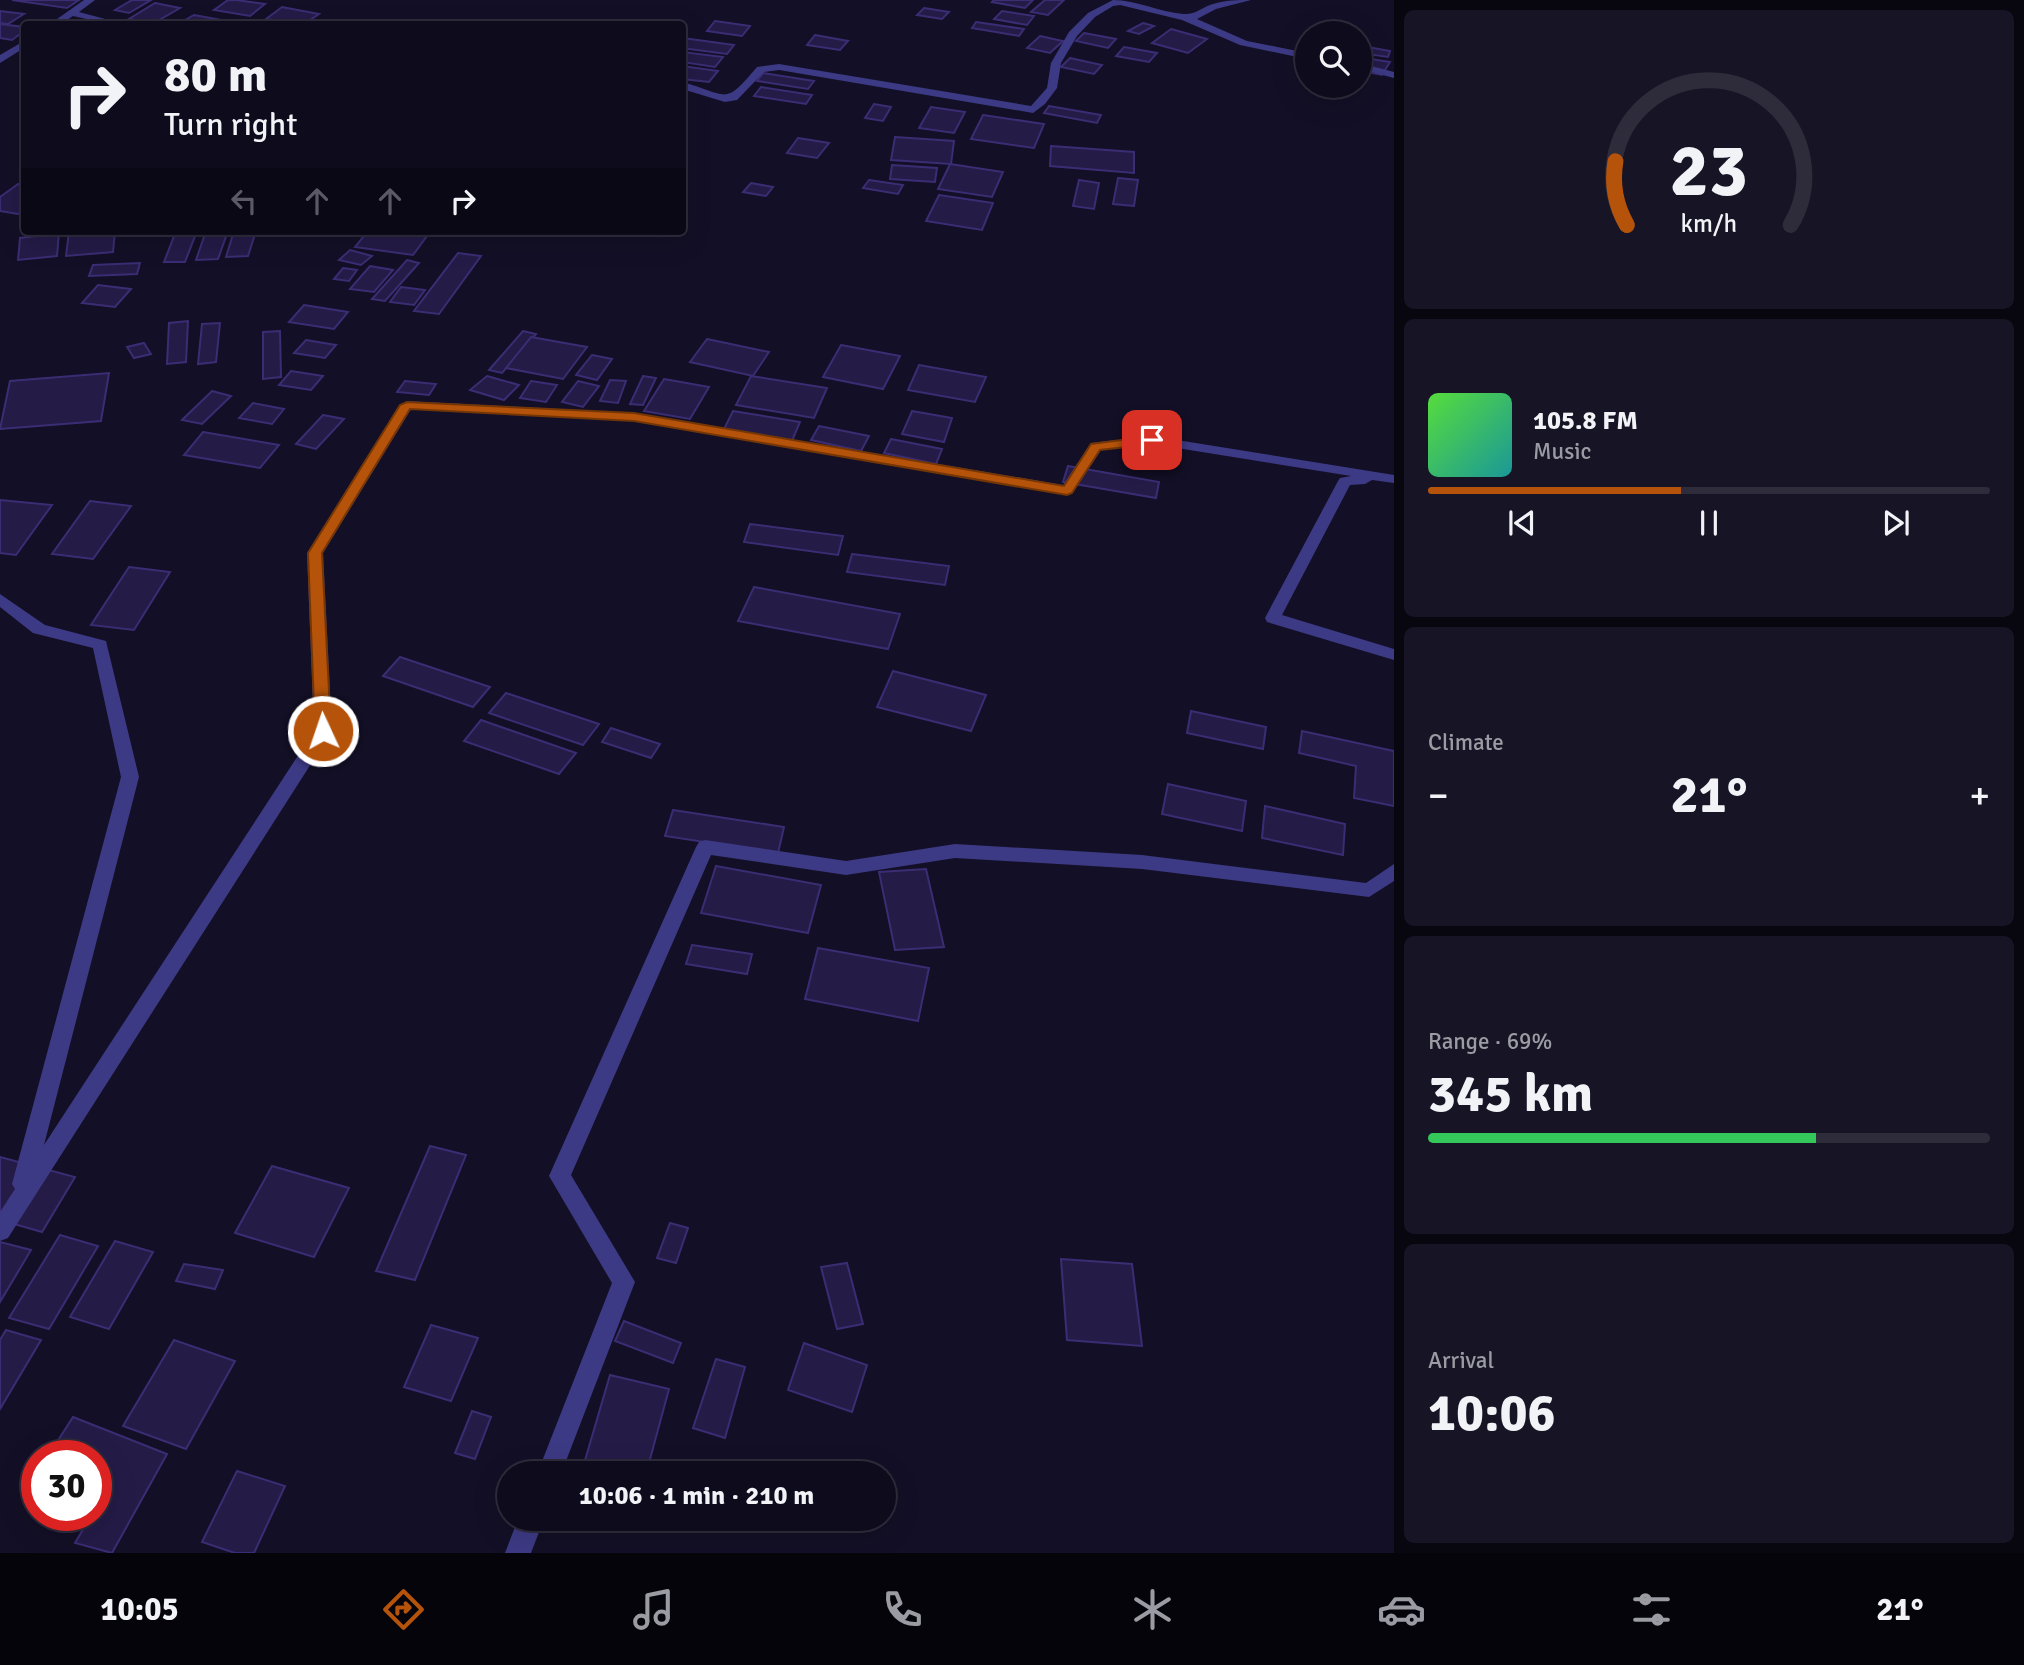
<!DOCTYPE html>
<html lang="en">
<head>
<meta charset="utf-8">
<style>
	body { margin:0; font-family:Signika,sans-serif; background:#171425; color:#f1f3f6; height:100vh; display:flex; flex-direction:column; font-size:26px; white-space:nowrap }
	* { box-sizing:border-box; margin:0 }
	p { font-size:23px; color:#9b9ba3 }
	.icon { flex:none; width:38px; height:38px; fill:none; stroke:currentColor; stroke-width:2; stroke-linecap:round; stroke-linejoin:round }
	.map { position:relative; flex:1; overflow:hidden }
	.drawer { display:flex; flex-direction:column; gap:10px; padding:10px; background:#08060f; width:630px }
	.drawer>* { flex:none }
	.top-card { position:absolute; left:21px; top:21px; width:665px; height:214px; border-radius:7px; box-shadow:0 7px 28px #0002,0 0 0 2px #2e2b3b; background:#0e0b1c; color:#f1f3f6; overflow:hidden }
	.buttons { position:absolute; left:1295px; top:21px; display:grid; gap:14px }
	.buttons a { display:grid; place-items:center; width:77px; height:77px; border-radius:50%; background:#0e0b1c; box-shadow:0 7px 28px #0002,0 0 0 2px #2e2b3b; font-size:35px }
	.speed { position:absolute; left:21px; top:1440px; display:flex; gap:14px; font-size:35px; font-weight:700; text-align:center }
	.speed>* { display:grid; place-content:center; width:91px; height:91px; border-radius:50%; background:#0e0b1c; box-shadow:0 7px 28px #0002,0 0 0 2px #2e2b3b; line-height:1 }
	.speed .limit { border:10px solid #d22; background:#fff; color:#111 }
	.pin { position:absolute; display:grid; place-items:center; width:60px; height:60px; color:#fff; margin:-30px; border-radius:14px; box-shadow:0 4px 10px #0006 }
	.me { position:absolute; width:77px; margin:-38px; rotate:357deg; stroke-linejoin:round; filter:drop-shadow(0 0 5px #0008) }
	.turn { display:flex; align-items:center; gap:24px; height:147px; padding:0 28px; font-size:32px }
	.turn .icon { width:91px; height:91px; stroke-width:2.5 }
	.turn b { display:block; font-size:49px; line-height:60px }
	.lanes { display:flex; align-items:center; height:66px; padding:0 28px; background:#0003; justify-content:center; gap:35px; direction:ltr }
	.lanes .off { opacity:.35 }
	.big { font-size:52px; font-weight:700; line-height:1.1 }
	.drawer .widget { flex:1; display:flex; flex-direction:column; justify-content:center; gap:10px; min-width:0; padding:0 24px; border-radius:10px; background:#171425 }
	.drawer .dial { align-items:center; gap:0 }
	.dial svg { height:182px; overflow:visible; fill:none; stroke:#2e2b3b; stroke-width:7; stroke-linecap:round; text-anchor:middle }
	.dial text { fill:#f1f3f6; stroke:none }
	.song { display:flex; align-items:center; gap:21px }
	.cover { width:84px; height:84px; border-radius:10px; background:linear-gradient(135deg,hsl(110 70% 55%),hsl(180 70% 35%)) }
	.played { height:7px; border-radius:4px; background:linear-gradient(90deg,#b45309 45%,#2e2b3b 45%) }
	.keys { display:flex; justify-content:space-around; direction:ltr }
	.heat { display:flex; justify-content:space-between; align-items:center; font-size:38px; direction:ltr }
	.charge { height:10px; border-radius:5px; background:linear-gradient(90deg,#34c759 69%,#2e2b3b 0) }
	.trip { position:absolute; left:497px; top:1461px; width:399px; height:70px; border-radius:35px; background:#0e0b1c; box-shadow:0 7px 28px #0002,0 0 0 2px #2e2b3b; font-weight:700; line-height:70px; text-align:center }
	.dock { display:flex; height:112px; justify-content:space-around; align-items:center; background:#06040b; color:#9b9ba3 }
	.dock .icon { width:49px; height:49px }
	.dock .on { color:#b45309 }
	.dock b { font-size:32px; color:#f1f3f6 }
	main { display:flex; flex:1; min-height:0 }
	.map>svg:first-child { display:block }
	.building { fill:#241b47; stroke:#3b2d73; stroke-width:2 }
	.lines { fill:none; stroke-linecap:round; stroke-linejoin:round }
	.minor { fill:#3d3a85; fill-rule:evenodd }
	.route { fill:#b45309; stroke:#753606; stroke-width:2 }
</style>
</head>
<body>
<main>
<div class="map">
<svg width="1394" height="1553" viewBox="0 0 1394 1553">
	<rect width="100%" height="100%" fill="#130f26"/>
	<!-- building -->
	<g class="building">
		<polygon points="12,0 79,0 67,8"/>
		<polygon points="132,0 151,0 129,13 115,10"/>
		<polygon points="228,0 236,0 265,4 250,16 214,10"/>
		<polygon points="994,0 1033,0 1025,8 992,2"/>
		<polygon points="1045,0 1064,0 1048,15 1031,12"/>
		<polygon points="155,3 180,8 154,23 129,19"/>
		<polygon points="282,7 319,14 304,24 266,19"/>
		<polygon points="924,8 949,12 942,19 917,15"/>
		<polygon points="0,11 24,14 8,24 0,23"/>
		<polygon points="1002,11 1034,16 1027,25 994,19"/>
		<polygon points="194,15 243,24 178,24"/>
		<polygon points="715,21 750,26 742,36 707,31"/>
		<polygon points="976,22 1024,29 1019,36 972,28"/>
		<polygon points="1143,23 1154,26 1139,34 1128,31"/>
		<polygon points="0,24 24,27 24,31 12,40 0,38"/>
		<polygon points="1171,29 1207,39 1188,53 1152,43"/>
		<polygon points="1084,33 1116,39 1108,48 1076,41"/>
		<polygon points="815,35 848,41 840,50 807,45"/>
		<polygon points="1040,36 1063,41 1050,53 1027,48"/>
		<polygon points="682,38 683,38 734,45 727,54 682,48"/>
		<polygon points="1362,46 1390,51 1388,57 1360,53"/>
		<polygon points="1124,47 1157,53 1149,62 1116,56"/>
		<polygon points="682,52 723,57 715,67 682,62"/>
		<polygon points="1070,58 1102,65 1094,74 1061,67"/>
		<polygon points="1371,59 1390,62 1382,75 1362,71"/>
		<polygon points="682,66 718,71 709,82 682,79"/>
		<polygon points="763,73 814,81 808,89 757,81"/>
		<polygon points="761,87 812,95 806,104 754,96"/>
		<polygon points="874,104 891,107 883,121 865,118"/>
		<polygon points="1049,106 1101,115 1097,123 1044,113"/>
		<polygon points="931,107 965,112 954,133 919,128"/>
		<polygon points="983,115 1044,124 1034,148 971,139"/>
		<polygon points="895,137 954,141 951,164 891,160"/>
		<polygon points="798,138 829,143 817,158 787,153"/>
		<polygon points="1051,146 1134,152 1134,173 1050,166"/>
		<polygon points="950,164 1003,172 992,197 938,189"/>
		<polygon points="892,165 937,168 935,182 890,179"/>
		<polygon points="1118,178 1138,180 1134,206 1113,204"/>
		<polygon points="869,180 903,185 898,194 863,188"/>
		<polygon points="1079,180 1099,183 1094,209 1073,206"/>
		<polygon points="751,183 773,187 766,196 743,192"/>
		<polygon points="18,184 24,185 24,210 18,214 0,211 0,197"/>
		<polygon points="939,195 993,203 982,230 926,221"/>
		<polygon points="69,231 115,231 113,252 66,256"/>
		<polygon points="176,231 197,231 185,262 164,262"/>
		<polygon points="206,231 228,231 218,259 196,260"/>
		<polygon points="234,231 256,231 248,256 226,257"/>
		<polygon points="368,231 387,231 427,236 413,255 355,247"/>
		<polygon points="59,233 57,256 18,260 20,238"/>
		<polygon points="350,250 372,256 361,265 339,260"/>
		<polygon points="458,253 481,256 439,314 414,311"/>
		<polygon points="407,260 419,263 385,301 372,299"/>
		<polygon points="140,263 137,274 89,276 93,265"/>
		<polygon points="370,266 393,270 374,292 350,289"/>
		<polygon points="343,268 357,270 349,281 334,279"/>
		<polygon points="98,285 131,289 115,307 82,303"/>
		<polygon points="401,287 425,290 414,305 390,302"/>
		<polygon points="304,305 348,312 334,329 289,322"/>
		<polygon points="188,321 186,362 167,364 169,323"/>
		<polygon points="220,323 216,362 198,364 202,324"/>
		<polygon points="280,331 281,377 263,379 263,332"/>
		<polygon points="523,331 536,334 502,373 489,370"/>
		<polygon points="531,337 587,347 563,379 506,368"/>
		<polygon points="707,339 769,352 753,376 690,362"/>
		<polygon points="306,340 336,345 325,358 294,353"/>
		<polygon points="144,343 151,354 134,358 127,347"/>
		<polygon points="841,345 900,356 883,389 823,377"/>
		<polygon points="592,355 612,359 597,380 576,375"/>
		<polygon points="919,365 986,377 975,402 908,390"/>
		<polygon points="291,371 323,376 311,390 279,385"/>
		<polygon points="109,373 101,421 0,429 10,381"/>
		<polygon points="487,376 519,385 504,400 470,390"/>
		<polygon points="643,376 656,378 643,405 630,404"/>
		<polygon points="751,376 827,388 814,418 736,405"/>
		<polygon points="664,379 709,387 690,419 644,411"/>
		<polygon points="610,380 626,381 618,403 600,401"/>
		<polygon points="405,381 436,384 429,395 397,392"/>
		<polygon points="531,381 557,385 546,402 520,398"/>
		<polygon points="578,381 599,386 583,407 562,402"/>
		<polygon points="212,391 231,396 202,424 182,420"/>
		<polygon points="253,403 284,409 272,424 239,418"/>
		<polygon points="733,411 800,422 792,441 724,429"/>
		<polygon points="912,411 952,418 944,442 902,434"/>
		<polygon points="323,415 344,419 316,449 296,444"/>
		<polygon points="819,426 869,436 861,451 811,440"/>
		<polygon points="203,432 279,445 260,468 184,455"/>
		<polygon points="891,439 942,449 936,464 884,453"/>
		<polygon points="1068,466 1159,482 1156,498 1063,482"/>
		<polygon points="0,500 52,505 16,555 0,553"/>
		<polygon points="90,501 131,506 93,559 52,554"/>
		<polygon points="750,524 843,536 838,555 744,542"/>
		<polygon points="852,554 949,566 945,585 847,572"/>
		<polygon points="129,567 170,572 134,630 91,625"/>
		<polygon points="754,587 900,614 888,649 738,621"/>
		<polygon points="400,657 490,687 473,707 383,676"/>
		<polygon points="893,671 986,695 971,731 877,707"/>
		<polygon points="506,693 599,724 583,745 489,713"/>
		<polygon points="1191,711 1266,727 1263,749 1187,733"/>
		<polygon points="481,720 576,753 559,774 464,741"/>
		<polygon points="611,728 660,744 651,758 602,742"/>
		<polygon points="1302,731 1394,751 1394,806 1354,798 1356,766 1299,753"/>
		<polygon points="1168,784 1246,801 1242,831 1162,814"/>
		<polygon points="1265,806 1345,824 1343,855 1262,838"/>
		<polygon points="673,810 784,827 778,853 665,836"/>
		<polygon points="716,866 821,885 808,933 701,913"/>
		<polygon points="926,869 944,947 895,950 879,872"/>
		<polygon points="692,945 752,954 747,974 686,964"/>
		<polygon points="818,948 929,968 918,1021 805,999"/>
		<polygon points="430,1146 466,1155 415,1280 376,1271"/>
		<polygon points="0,1157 75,1177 42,1232 0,1220"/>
		<polygon points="272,1166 349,1188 314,1257 235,1233"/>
		<polygon points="670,1223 688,1228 676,1263 657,1258"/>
		<polygon points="60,1235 98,1246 49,1329 9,1318"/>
		<polygon points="115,1241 153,1252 109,1329 70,1317"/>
		<polygon points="0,1242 31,1250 0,1302"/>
		<polygon points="1061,1259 1132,1264 1142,1346 1067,1340"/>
		<polygon points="847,1263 863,1324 837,1329 821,1267"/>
		<polygon points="184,1264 223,1270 215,1289 176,1281"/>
		<polygon points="624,1321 681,1343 673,1363 615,1341"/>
		<polygon points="431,1325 478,1338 451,1401 404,1387"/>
		<polygon points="6,1330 41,1340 0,1409 0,1340"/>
		<polygon points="174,1340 235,1361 186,1449 123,1426"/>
		<polygon points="804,1343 867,1365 852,1412 788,1390"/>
		<polygon points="716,1359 745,1367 725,1438 693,1428"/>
		<polygon points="610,1375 669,1389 646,1474 581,1474"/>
		<polygon points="472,1411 491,1417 475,1459 455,1453"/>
		<polygon points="73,1417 167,1454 112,1553 75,1543 91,1516 96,1516 96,1506 110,1481 96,1476 96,1456 48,1456"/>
		<polygon points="237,1471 285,1486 254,1553 235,1553 202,1542"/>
	</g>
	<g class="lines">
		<!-- minor -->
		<g class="minor">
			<polygon points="84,0 95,0 79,12 124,24 109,24 73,16 61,24 50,24"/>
			<path d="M1113 0C1137 0 1159 12 1183 14 1196 15 1202 7 1213 4 1225 0 1238 0 1251 0L1216 9 1197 19 1247 41 1307 53V59L1240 45 1182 20 1120 5 1113 6 1095 17 1077 36 1061 63 1057 88 1045 104 1033 113 779 70 764 72 737 100 725 102 682 89V82C730 95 723 107 757 67L779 64 1031 106 1047 88 1051 63 1069 32 1088 13Z"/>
			<polygon points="24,41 24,48 0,63 0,55"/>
			<polygon points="1360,63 1394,72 1394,78 1360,69"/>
			<polygon points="407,401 634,413 1063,485 1091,443 1152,436 1394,475 1394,483 1372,480 1365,484 1350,485 1282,615 1394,649 1394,660 1267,622 1265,618 1338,481 1340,478 1351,476 1152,444 1101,450 1072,493 1067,494 634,421 411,409 323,553 332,731 8,1238 0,1241 0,1212 15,1189 12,1184 121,777 93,648 33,633 0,607 0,594 45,625 106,641 139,777 44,1145 314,731 307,553 400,405"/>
			<polygon points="705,840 846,861 955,844 1142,855 1366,883 1394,864 1394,881 1369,897 1142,869 955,858 846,875 711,855 571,1175 635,1282 561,1474 537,1474 612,1283 549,1176 696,847 699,842"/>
			<polygon points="518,1519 544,1519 531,1553 505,1553"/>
		</g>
	</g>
	<!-- route -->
	<polygon class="route" points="407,402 634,413 1064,486 1091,444 1152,436 1159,440 1152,444 1100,450 1072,493 1067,495 634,421 410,409 322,553 331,731 323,736 315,731 308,553 400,405"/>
</svg>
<div class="buttons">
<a><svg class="icon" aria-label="search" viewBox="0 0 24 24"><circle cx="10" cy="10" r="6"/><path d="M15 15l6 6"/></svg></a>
</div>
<div class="speed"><div class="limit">30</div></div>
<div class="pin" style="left:1152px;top:440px;background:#d93025"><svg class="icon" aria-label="arrive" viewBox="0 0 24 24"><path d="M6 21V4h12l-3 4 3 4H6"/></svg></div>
<svg class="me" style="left:323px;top:731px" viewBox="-20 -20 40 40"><circle r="17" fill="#b45309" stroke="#fff" stroke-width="3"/><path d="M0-11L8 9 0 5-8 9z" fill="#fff"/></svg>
<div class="trip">10:06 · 1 min · 210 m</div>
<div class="top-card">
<div class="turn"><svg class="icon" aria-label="right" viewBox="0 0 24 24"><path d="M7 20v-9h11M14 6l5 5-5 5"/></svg><div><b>80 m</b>Turn right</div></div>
<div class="lanes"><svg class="icon off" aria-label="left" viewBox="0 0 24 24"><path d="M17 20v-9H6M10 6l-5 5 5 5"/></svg><svg class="icon off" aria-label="ahead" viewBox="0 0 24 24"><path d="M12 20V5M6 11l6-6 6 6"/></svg><svg class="icon off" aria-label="ahead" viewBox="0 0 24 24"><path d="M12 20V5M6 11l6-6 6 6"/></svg><svg class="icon" aria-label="right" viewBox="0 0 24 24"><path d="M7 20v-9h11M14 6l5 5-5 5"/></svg></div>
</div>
</div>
<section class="drawer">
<div class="widget dial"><svg viewBox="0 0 100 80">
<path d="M14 69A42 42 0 1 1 86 69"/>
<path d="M14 69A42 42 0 0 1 9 41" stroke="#b45309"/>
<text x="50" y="56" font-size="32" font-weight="700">23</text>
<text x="50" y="72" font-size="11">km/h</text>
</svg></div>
<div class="widget">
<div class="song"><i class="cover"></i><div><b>105.8 FM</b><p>Music</p></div></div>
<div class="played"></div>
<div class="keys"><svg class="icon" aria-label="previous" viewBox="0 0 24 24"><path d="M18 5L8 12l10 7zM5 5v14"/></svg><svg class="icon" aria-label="pause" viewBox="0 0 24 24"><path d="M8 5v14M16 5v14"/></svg><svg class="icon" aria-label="next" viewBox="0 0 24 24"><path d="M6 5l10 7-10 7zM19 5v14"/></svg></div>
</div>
<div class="widget"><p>Climate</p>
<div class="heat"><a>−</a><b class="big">21°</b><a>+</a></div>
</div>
<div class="widget"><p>Range · 69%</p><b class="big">345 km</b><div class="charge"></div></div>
<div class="widget"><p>Arrival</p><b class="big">10:06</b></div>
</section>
</main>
<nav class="dock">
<b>10:05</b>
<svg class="icon on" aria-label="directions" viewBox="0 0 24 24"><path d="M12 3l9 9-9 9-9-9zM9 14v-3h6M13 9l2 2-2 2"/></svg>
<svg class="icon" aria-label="music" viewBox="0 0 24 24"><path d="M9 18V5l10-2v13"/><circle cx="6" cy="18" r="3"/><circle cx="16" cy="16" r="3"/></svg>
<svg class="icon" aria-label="phone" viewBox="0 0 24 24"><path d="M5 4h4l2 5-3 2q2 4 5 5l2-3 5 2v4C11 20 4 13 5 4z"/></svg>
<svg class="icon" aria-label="climate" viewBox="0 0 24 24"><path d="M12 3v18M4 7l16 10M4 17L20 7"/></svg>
<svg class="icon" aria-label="car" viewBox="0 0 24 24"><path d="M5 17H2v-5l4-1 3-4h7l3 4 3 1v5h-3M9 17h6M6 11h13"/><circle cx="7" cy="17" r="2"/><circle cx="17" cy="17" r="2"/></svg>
<svg class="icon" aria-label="filters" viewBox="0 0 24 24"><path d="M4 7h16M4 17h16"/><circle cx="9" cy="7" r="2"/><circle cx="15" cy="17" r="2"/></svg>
<b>21°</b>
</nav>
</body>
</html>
